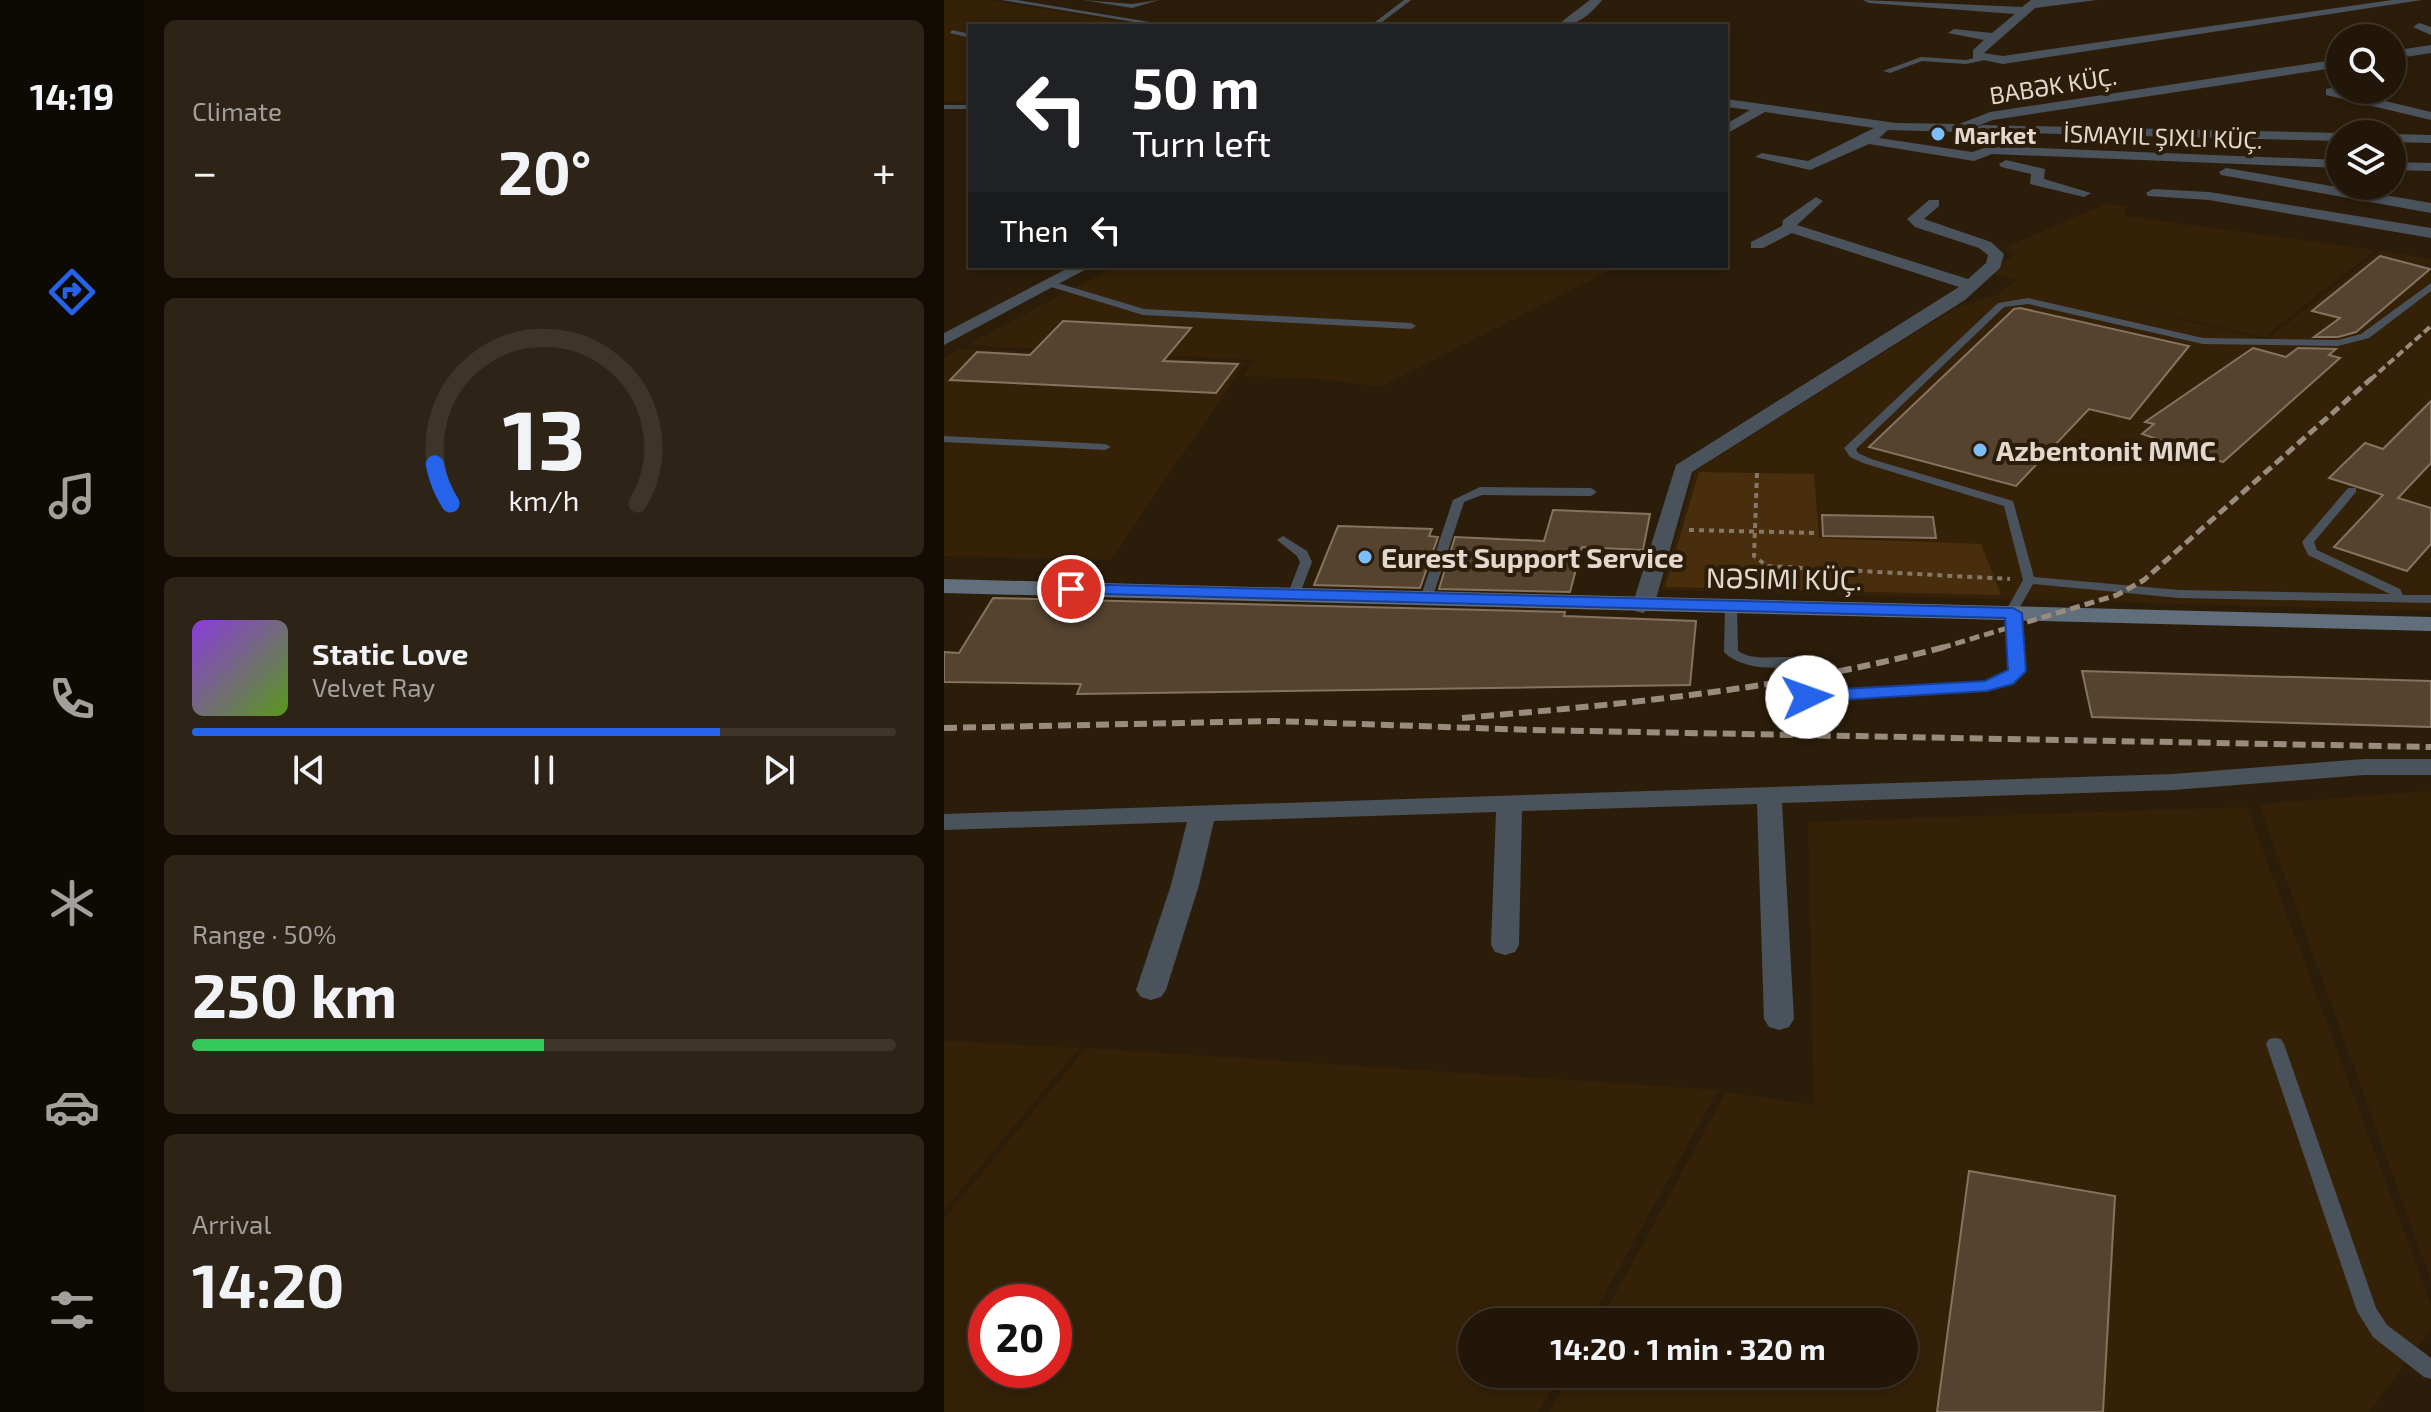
<!DOCTYPE html>
<html lang="en">
<head>
<meta charset="utf-8">
<style>
	body { margin:0; font-family:"Exo 2",sans-serif; background:#2d2316; color:#f1f3f6; height:100vh; display:flex; flex-direction:column; font-size:30px; white-space:nowrap }
	* { box-sizing:border-box; margin:0 }
	p { font-size:26px; color:#a29f9c }
	.icon { flex:none; width:44px; height:44px; fill:none; stroke:currentColor; stroke-width:2; stroke-linecap:round; stroke-linejoin:round }
	.map { position:relative; flex:1; overflow:hidden }
	.details { display:flex; flex-direction:column; gap:20px; padding:20px; background:#120c04; width:800px }
	.details>* { flex:none }
	.guide { position:absolute; left:24px; top:24px; width:760px; height:244px; border-radius:0px; box-shadow:0 4px 12px #0003,0 0 0 2px #3e3529; background:#202124; color:#fff; overflow:hidden }
	.controls { position:absolute; left:1382px; top:24px; display:grid; gap:16px }
	.controls a { display:grid; place-items:center; width:80px; height:80px; border-radius:50%; background:#211608; box-shadow:0 4px 12px #0003,0 0 0 2px #3e3529; font-size:40px }
	.speed { position:absolute; left:24px; top:1284px; display:flex; gap:16px; font-size:40px; font-weight:700; text-align:center }
	.speed>* { display:grid; place-content:center; width:104px; height:104px; border-radius:50%; background:#211608; box-shadow:0 4px 12px #0003,0 0 0 2px #3e3529; line-height:1 }
	.speed .limit { border:12px solid #d22; background:#fff; color:#111 }
	.pin { position:absolute; display:grid; place-items:center; width:68px; height:68px; color:#fff; margin:-34px; border:4px solid #fff; border-radius:50%; box-shadow:0 2px 8px #0007 }
	.me { position:absolute; width:88px; margin:-44px; rotate:87deg; stroke-linejoin:round; filter:drop-shadow(0 0 6px #0008) }
	.turn { display:flex; align-items:center; gap:28px; height:168px; padding:0 32px; font-size:36px }
	.turn .icon { width:104px; height:104px; stroke-width:2.5 }
	.turn b { display:block; font-size:56px; line-height:68px }
	.then { display:flex; align-items:center; height:76px; padding:0 32px; background:#0003; gap:16px; font-size:30px }
	.big { font-size:60px; font-weight:700; line-height:1.1 }
	.details .widget { flex:1; display:flex; flex-direction:column; justify-content:center; gap:12px; min-width:0; padding:0 28px; border-radius:12px; background:#2d2316 }
	.details .dial { align-items:center; gap:0 }
	.dial svg { height:208px; overflow:visible; fill:none; stroke:#3e3529; stroke-width:7; stroke-linecap:round; text-anchor:middle }
	.dial text { fill:#f1f3f6; stroke:none }
	.song { display:flex; align-items:center; gap:24px }
	.cover { width:96px; height:96px; border-radius:12px; background:linear-gradient(135deg,hsl(270 70% 55%),hsl(90 70% 35%)) }
	.played { height:8px; border-radius:4px; background:linear-gradient(90deg,#2563eb 75%,#3e3529 75%) }
	.keys { display:flex; justify-content:space-around; direction:ltr }
	.heat { display:flex; justify-content:space-between; align-items:center; font-size:44px; direction:ltr }
	.charge { height:12px; border-radius:6px; background:linear-gradient(90deg,#34c759 50%,#3e3529 0) }
	.trip { position:absolute; left:514px; top:1308px; width:460px; height:80px; border-radius:40px; background:#211608; box-shadow:0 4px 12px #0003,0 0 0 2px #3e3529; font-weight:700; line-height:80px; text-align:center }
	main { display:flex; flex:1; min-height:0 }
	.menu { display:flex; flex-direction:column; width:144px; justify-content:space-around; align-items:center; background:#0d0903; color:#a29f9c }
	.menu .icon { width:56px; height:56px }
	.menu .current { color:#2563eb }
	.menu b { font-size:36px; color:#f1f3f6 }
	.map>svg:first-child { display:block }
	.built { fill:#352108; fill-rule:evenodd }
	.green { fill:#482e0c }
	.building { fill:#554330; stroke:#86735f; stroke-width:2 }
	.lines { fill:none; stroke-linecap:round; stroke-linejoin:round }
	.path { stroke:#857869; stroke-width:4; stroke-dasharray:5 5; stroke-linecap:butt }
	.lane { fill:#4a535b; fill-rule:evenodd }
	.street { fill:#4a535b; fill-rule:evenodd }
	.secondary { fill:#616f7c; fill-rule:evenodd }
	.rail-far2 { stroke:#988c7e; stroke-width:4; stroke-dasharray:8 4; stroke-linecap:butt }
	.rail-far1 { stroke:#988c7e; stroke-width:5; stroke-dasharray:10 5; stroke-linecap:butt }
	.rail { stroke:#988c7e; stroke-width:6; stroke-dasharray:13 6; stroke-linecap:butt }
	.route { fill:#2563eb; stroke:#184099; stroke-width:2 }
	.poi-dot { fill:#7cbef9; stroke:#2c1d0a; stroke-width:3 }
	.labels { text-anchor:middle; dominant-baseline:central; stroke-width:8; stroke-linejoin:round; paint-order:stroke }
	.far-street-label { font-size:24px; fill:#e3d8cd; stroke:#2c1d0a }
	.far-poi-label { font-size:24px; font-weight:bold; fill:#e3d8cd; stroke:#2c1d0a; text-anchor:start }
	.poi-label { font-size:28px; font-weight:bold; fill:#e3d8cd; stroke:#2c1d0a; text-anchor:start }
	.street-label { font-size:28px; fill:#e3d8cd; stroke:#2c1d0a }
</style>
</head>
<body>
<main>
<nav class="menu">
<b>14:19</b>
<svg class="icon current" aria-label="directions" viewBox="0 0 24 24"><path d="M12 3l9 9-9 9-9-9zM9 14v-3h6M13 9l2 2-2 2"/></svg>
<svg class="icon" aria-label="music" viewBox="0 0 24 24"><path d="M9 18V5l10-2v13"/><circle cx="6" cy="18" r="3"/><circle cx="16" cy="16" r="3"/></svg>
<svg class="icon" aria-label="phone" viewBox="0 0 24 24"><path d="M5 4h4l2 5-3 2q2 4 5 5l2-3 5 2v4C11 20 4 13 5 4z"/></svg>
<svg class="icon" aria-label="climate" viewBox="0 0 24 24"><path d="M12 3v18M4 7l16 10M4 17L20 7"/></svg>
<svg class="icon" aria-label="car" viewBox="0 0 24 24"><path d="M5 17H2v-5l4-1 3-4h7l3 4 3 1v5h-3M9 17h6M6 11h13"/><circle cx="7" cy="17" r="2"/><circle cx="17" cy="17" r="2"/></svg>
<svg class="icon" aria-label="filters" viewBox="0 0 24 24"><path d="M4 7h16M4 17h16"/><circle cx="9" cy="7" r="2"/><circle cx="15" cy="17" r="2"/></svg>
</nav>
<section class="details">
<div class="widget"><p>Climate</p>
<div class="heat"><a>−</a><b class="big">20°</b><a>+</a></div>
</div>
<div class="widget dial"><svg viewBox="0 0 100 80">
<path d="M14 69A42 42 0 1 1 86 69"/>
<path d="M14 69A42 42 0 0 1 8 54" stroke="#2563eb"/>
<text x="50" y="56" font-size="32" font-weight="700">13</text>
<text x="50" y="72" font-size="11">km/h</text>
</svg></div>
<div class="widget">
<div class="song"><i class="cover"></i><div><b>Static Love</b><p>Velvet Ray</p></div></div>
<div class="played"></div>
<div class="keys"><svg class="icon" aria-label="previous" viewBox="0 0 24 24"><path d="M18 5L8 12l10 7zM5 5v14"/></svg><svg class="icon" aria-label="pause" viewBox="0 0 24 24"><path d="M8 5v14M16 5v14"/></svg><svg class="icon" aria-label="next" viewBox="0 0 24 24"><path d="M6 5l10 7-10 7zM19 5v14"/></svg></div>
</div>
<div class="widget"><p>Range · 50%</p><b class="big">250 km</b><div class="charge"></div></div>
<div class="widget"><p>Arrival</p><b class="big">14:20</b></div>
</section>
<div class="map">
<svg width="1487" height="1412" viewBox="0 0 1487 1412">
	<rect width="100%" height="100%" fill="#2c1d0a"/>
	<!-- built -->
	<g class="built">
		<polygon points="0,0 43,0 205,26 26,26 26,102 0,101"/>
		<polygon points="1162,204 1182,206 1181,216 1431,250 1320,337 1178,305 1322,340 1436,251 1487,259 1487,611 717,590 751,471 1011,308 1054,295 1072,280 1046,273 1071,254 1060,248"/>
		<polygon points="172,266 675,266 436,387 378,379 299,376 309,360 23,345"/>
		<polygon points="16,349 302,362 166,560 0,556 0,358"/>
		<polygon points="1487,791 1487,1281 1315,804"/>
		<polygon points="1303,807 1487,1304 1487,1329 1425,1412 606,1412 627,1374 960,1374 960,1322 656,1322 782,1092 870,1105 864,822"/>
		<polygon points="0,1041 135,1048 0,1210"/>
		<path d="M142 1048 774 1090 645 1322H528V1374H616L594 1412H0V1219ZM42 1302H110V1370H42Z"/>
	</g>
	<!-- green -->
	<polygon class="green" points="755,472 870,474 875,538 1037,544 1057,595 721,587"/>
	<!-- building -->
	<g class="building">
		<polygon points="1436,256 1486,269 1412,332 1394,337 1370,337 1396,318 1368,311"/>
		<polygon points="1076,308 1245,346 1186,419 1145,409 1072,486 925,447 1070,309"/>
		<polygon points="119,321 247,328 219,361 294,364 272,393 6,380 33,352 86,355"/>
		<polygon points="1309,348 1342,357 1354,348 1392,349 1385,355 1396,358 1279,462 1198,434 1210,424 1201,422"/>
		<polygon points="1487,401 1487,463 1454,498 1487,508 1487,544 1463,571 1390,547 1439,495 1385,478 1421,443 1439,449"/>
		<polygon points="609,510 706,514 699,550 638,547 626,592 495,589 511,537 600,541"/>
		<polygon points="878,515 989,517 992,538 879,536"/>
		<polygon points="394,526 488,529 485,536 494,537 476,588 370,585"/>
		<polygon points="49,598 621,612 620,616 752,621 746,685 133,694 137,684 0,682 0,652 15,653"/>
		<polygon points="1138,671 1487,681 1487,727 1148,717"/>
		<polygon points="1025,1171 1171,1196 1159,1412 993,1412"/>
	</g>
	<g class="lines">
		<!-- path -->
		<g class="path">
			<polyline points="813,473 810,556 823,566 1066,579"/>
			<polyline points="745,530 874,533"/>
		</g>
		<!-- lane -->
		<g class="lane">
			<polygon points="57,0 73,0 230,26 214,26"/>
			<polygon points="139,0 188,4 215,0 188,8"/>
			<polygon points="460,0 467,0 433,26 426,26"/>
			<polygon points="8,30 26,34 26,38 6,33"/>
			<polygon points="1038,56 1041,60 1022,64 978,61 946,73 939,71 977,57 1022,60"/>
			<rect x="0" y="105" width="26" height="4"/>
			<polygon points="107,281 200,309 467,323 472,326 467,329 199,315 104,286 102,284"/>
			<polygon points="1487,283 1487,291 1425,338 1394,346 1259,344 1084,304 1060,307 912,449 914,453 927,459 1069,501 1090,577 1235,590 1446,594 1364,555 1358,542 1404,488 1412,488 1412,492 1370,542 1373,550 1456,589 1459,595 1487,595 1487,603 1235,598 1089,584 1076,607 1080,671 1068,683 1043,690 863,701 856,697 863,693 1042,682 1058,677 1066,670 1064,607 1079,580 1060,506 919,463 906,457 900,448 1054,303 1084,298 1259,338 1394,340 1417,334"/>
			<polygon points="0,436 161,444 167,447 161,450 0,442"/>
			<polygon points="536,487 647,488 653,492 647,496 538,495 520,502 488,599 487,602 477,602 476,599 509,500"/>
			<polygon points="339,536 363,551 368,562 355,596 349,600 343,596 356,562 353,556 333,540"/>
			<path d="M787 603 793 607 794 651C816 665 845 650 862 662L860 665C835 669 799 671 780 652L781 607Z"/>
			<polygon points="1331,1038 1337,1039 1340,1044 1432,1308 1443,1325 1487,1358 1487,1379 1480,1377 1429,1337 1413,1311 1322,1044 1325,1039"/>
		</g>
		<!-- street -->
		<g class="street">
			<path d="M646 0H658C645 16 633 26 612 26Z"/>
			<polygon points="919,0 1078,7 1087,0 1153,0 1091,8 1040,53 1059,56 1448,0 1478,0 1059,64 1029,58 1029,50 1040,40 1004,33 1010,29 1048,33 1071,14 925,3"/>
			<polygon points="1475,23 1487,27 1487,35 1469,27"/>
			<polygon points="1487,45 1487,53 1448,59 1448,51"/>
			<polygon points="1396,59 1396,67 1049,120 1017,132 944,130 935,138 1028,152 1046,146 1396,160 1396,168 1048,154 1030,161 925,144 866,170 811,157 818,153 864,161 930,128 821,112 782,134 782,124 806,110 782,107 782,99 952,123 1015,124 1046,112"/>
			<polygon points="1387,88 1487,112 1487,120 1382,95 1382,89"/>
			<polygon points="1039,125 1396,133 1401,134 1396,134 1396,141 1034,132 1034,126"/>
			<polygon points="1448,134 1487,135 1487,143 1448,142"/>
			<polygon points="1062,160 1101,169 1100,179 1147,193 1140,197 1086,184 1087,174 1057,167 1055,164"/>
			<polygon points="1448,162 1487,163 1487,171 1448,170"/>
			<polygon points="1282,168 1487,203 1487,213 1277,175 1275,172"/>
			<polygon points="1209,189 1265,192 1487,228 1487,238 1265,200 1204,196 1202,193"/>
			<polygon points="872,197 879,201 853,225 1024,279 1042,263 1044,255 1035,248 971,227 963,219 985,200 995,200 995,206 980,219 1047,242 1060,254 1056,268 1021,300 748,472 710,606 699,613 691,611 688,606 732,465 1015,287 848,233 819,248 807,248 807,242 838,226 839,220"/>
			<polygon points="128,266 148,266 0,345 0,333"/>
			<polygon points="1420,759 1487,759 1487,775 1420,775 1229,790 838,803 850,1019 845,1027 835,1030 825,1027 820,1019 813,804 578,811 575,945 571,952 561,955 551,952 547,945 552,812 270,821 255,885 222,990 217,997 207,1000 197,997 192,990 227,885 243,822 0,830 0,814 1229,774"/>
		</g>
		<!-- secondary -->
		<polygon class="secondary" points="0,579 1487,617 1487,631 0,593"/>
		<!-- rail-far2 -->
		<polyline class="rail-far2" points="1426,380 1487,326"/>
		<!-- rail-far1 -->
		<polyline class="rail-far1" points="997,648 1173,595 1200,580 1428,378"/>
		<!-- rail -->
		<g class="rail">
			<path d="M518 718C683 704 844 689 1004 646"/>
			<polyline points="0,728 330,721 588,730 1487,747"/>
		</g>
	</g>
	<!-- route -->
	<polygon class="route" points="127,584 1069,608 1078,613 1082,671 1069,684 1043,691 863,702 854,697 863,691 1041,681 1064,670 1061,618 121,593 119,589"/>
	<!-- markers -->
	<g class="poi-dot">
		<circle cx="994" cy="134" r="8"/>
		<circle cx="1036" cy="450" r="8"/>
		<circle cx="421" cy="557" r="8"/>
	</g>
	<g class="labels">
		<!-- far-street labels -->
		<g class="far-street-label">
			<text transform="translate(1109 85) rotate(-9)">BABƏK KÜÇ.</text>
			<text transform="translate(1219 136) rotate(2)">İSMAYIL ŞIXLI KÜÇ.</text>
		</g>
		<!-- far-poi labels -->
		<g class="far-poi-label">
			<text x="1010" y="134">Market</text>
		</g>
		<!-- poi labels -->
		<g class="poi-label">
			<text x="1052" y="450">Azbentonit MMC</text>
			<text x="437" y="557">Eurest Support Service</text>
		</g>
		<!-- street labels -->
		<g class="street-label">
			<text transform="translate(840 578) rotate(1)">NƏSIMI KÜÇ.</text>
		</g>
	</g>
</svg>
<div class="controls">
<a><svg class="icon" aria-label="search" viewBox="0 0 24 24"><circle cx="10" cy="10" r="6"/><path d="M15 15l6 6"/></svg></a>
<a><svg class="icon" aria-label="layers" viewBox="0 0 24 24"><path d="M12 4l9 5-9 5-9-5zM3 14l9 5 9-5"/></svg></a>
</div>
<div class="speed"><div class="limit">20</div></div>
<div class="pin" style="left:127px;top:589px;background:#d93025"><svg class="icon" aria-label="arrive" viewBox="0 0 24 24"><path d="M6 21V4h12l-3 4 3 4H6"/></svg></div>
<svg class="me" style="left:863px;top:697px" viewBox="-20 -20 40 40"><circle r="19" fill="#fff"/><path d="M0-13L10 11 0 6-10 11z" fill="#2563eb"/></svg>
<div class="trip">14:20 · 1 min · 320 m</div>
<div class="guide">
<div class="turn"><svg class="icon" aria-label="left" viewBox="0 0 24 24"><path d="M17 20v-9H6M10 6l-5 5 5 5"/></svg><div><b>50 m</b>Turn left</div></div>
<div class="then">Then<svg class="icon" aria-label="left" viewBox="0 0 24 24"><path d="M17 20v-9H6M10 6l-5 5 5 5"/></svg></div>
</div>
</div>
</main>
</body>
</html>
